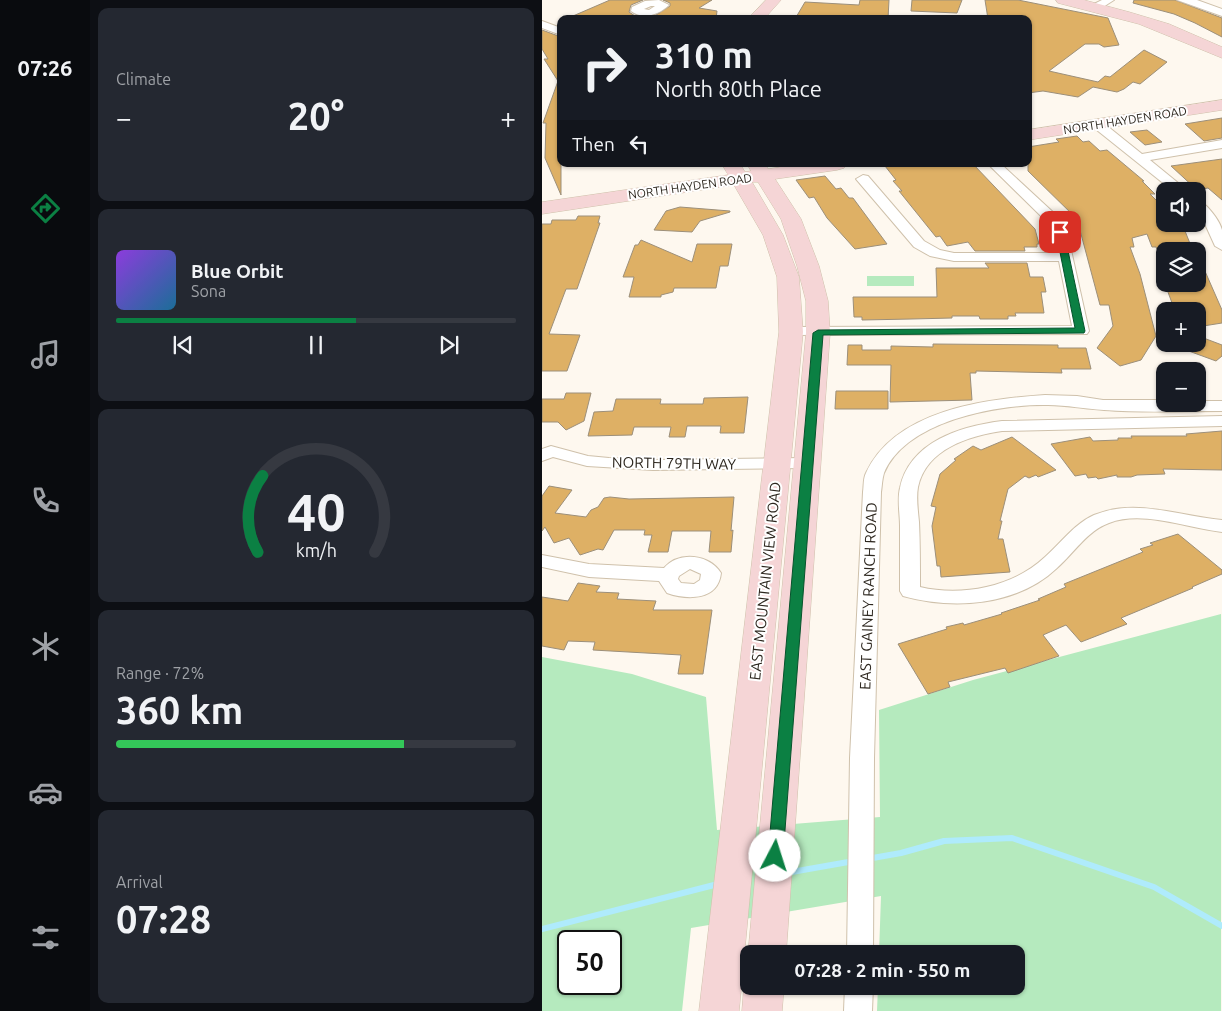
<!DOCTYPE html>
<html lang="en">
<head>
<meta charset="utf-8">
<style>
	body { margin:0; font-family:Ubuntu,sans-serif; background:#242831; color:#f1f3f6; height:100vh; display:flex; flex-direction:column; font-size:19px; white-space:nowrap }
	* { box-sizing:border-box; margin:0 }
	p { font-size:16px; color:#9ea1a6 }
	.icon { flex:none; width:28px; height:28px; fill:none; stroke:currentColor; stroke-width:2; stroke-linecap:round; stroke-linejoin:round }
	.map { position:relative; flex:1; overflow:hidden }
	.drawer { display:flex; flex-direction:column; gap:8px; padding:8px; background:#0d0f14; width:452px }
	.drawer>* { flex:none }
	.top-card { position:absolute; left:15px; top:15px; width:475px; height:152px; border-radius:10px; box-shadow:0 1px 4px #0004; background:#171b24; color:#f1f3f6; overflow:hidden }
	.fabs { position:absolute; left:614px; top:182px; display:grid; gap:10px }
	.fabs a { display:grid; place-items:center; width:50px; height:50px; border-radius:10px; background:#171b24; box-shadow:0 1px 4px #0004; font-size:25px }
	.speed { position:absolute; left:15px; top:930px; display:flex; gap:10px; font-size:25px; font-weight:700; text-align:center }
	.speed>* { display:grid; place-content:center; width:65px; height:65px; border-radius:50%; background:#171b24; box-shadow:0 1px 4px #0004; line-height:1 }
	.speed .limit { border:2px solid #111; border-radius:8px; background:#fff; color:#111 }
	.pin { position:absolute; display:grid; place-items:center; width:42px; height:42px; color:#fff; margin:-21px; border-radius:10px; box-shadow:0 2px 8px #0006 }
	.me { position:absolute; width:55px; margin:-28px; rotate:5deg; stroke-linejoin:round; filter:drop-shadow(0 0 4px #0008) }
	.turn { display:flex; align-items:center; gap:18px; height:105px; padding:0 15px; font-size:22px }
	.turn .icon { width:65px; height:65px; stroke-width:2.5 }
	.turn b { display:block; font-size:35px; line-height:42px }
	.then { display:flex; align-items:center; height:48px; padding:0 15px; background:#0003; gap:10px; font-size:19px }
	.big { font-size:38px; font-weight:600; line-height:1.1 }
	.drawer .tile { flex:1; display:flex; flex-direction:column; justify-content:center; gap:8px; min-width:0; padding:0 18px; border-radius:10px; background:#242831 }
	.drawer .dial { align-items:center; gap:0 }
	.dial svg { height:130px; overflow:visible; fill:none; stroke:#363941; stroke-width:7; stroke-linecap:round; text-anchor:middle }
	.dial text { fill:#f1f3f6; stroke:none }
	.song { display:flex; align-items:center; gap:15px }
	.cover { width:60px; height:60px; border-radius:8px; background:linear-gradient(135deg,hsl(270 70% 55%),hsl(200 70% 35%)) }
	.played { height:5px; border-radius:2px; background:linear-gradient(90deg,#0b8043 60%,#363941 60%) }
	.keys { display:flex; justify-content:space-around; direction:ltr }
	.heat { display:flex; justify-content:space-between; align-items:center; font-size:28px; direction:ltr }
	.charge { height:8px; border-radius:4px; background:linear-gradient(90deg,#34c759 72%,#363941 0) }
	.trip { position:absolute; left:198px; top:945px; width:285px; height:50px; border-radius:10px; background:#171b24; box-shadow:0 1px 4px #0004; font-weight:600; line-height:50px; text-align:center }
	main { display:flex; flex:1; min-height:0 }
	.menu { display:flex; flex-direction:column; width:90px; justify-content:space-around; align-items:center; background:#090b0e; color:#9ea1a6 }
	.menu .icon { width:35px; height:35px }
	.menu .current { color:#0b8043 }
	.menu b { font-size:22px; color:#f1f3f6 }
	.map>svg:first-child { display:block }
	.green { fill:#b5eabe; fill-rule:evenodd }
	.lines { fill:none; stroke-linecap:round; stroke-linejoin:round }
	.stream { stroke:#afebfc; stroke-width:6 }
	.building { fill:#deb065; stroke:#9c8f7a }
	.street-casing { stroke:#cfc1ab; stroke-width:2 }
	.secondary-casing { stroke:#cfc1ab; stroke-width:1 }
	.street { fill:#fff; fill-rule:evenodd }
	.secondary { fill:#f5d5d6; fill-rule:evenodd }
	.route { fill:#0b8043; stroke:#07532c }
	.labels { text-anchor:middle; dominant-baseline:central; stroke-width:4; stroke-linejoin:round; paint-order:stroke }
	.far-street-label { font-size:12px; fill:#2d271f; stroke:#fff }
	.street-label { font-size:15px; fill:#2d271f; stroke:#fff }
</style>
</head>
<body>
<main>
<nav class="menu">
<b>07:26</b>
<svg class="icon current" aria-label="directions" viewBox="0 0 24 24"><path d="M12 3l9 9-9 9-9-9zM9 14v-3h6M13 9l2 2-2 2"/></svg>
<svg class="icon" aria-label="music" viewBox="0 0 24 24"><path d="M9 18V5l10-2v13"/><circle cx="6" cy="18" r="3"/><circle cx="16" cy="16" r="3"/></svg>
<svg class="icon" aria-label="phone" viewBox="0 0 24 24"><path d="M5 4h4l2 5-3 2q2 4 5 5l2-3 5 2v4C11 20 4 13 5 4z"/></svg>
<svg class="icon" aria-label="climate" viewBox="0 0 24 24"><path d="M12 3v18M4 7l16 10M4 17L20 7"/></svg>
<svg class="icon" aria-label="car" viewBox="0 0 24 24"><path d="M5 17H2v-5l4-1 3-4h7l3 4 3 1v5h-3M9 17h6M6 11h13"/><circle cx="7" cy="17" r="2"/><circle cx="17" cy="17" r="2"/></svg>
<svg class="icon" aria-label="filters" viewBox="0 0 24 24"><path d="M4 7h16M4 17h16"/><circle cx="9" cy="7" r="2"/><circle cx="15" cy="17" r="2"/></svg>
</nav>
<section class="drawer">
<div class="tile"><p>Climate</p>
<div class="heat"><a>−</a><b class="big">20°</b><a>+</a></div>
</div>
<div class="tile">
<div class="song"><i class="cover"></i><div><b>Blue Orbit</b><p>Sona</p></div></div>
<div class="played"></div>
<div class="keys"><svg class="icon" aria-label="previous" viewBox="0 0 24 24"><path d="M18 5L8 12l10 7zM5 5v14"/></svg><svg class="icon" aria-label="pause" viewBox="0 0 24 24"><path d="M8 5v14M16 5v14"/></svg><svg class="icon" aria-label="next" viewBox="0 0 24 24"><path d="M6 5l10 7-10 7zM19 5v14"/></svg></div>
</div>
<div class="tile dial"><svg viewBox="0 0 100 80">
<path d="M14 69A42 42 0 1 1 86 69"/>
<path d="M14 69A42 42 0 0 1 17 22" stroke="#0b8043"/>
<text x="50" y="56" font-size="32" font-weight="700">40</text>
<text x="50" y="72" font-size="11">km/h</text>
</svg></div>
<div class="tile"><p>Range · 72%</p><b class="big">360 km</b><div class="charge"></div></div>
<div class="tile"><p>Arrival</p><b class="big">07:28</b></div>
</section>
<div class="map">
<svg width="680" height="1011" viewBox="0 0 680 1011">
	<rect width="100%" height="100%" fill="#fef8ef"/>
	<!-- green -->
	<g class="green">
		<rect x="325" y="276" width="47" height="10"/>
		<path d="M679 614V1011H335L336 986H474V954H337L339 896 149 928 140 1011H0V657L90 674 164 697 175 830 338 817 337 710 431 680ZM26 941H69V984H26Z"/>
	</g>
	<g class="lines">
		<!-- stream -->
		<g class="stream">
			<polyline points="325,859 359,853 402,841 470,838 612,887 680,926"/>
			<polyline points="244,873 312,861"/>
			<polyline points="0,929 176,884"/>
		</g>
	</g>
	<!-- building -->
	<g class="building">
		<polygon points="68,0 101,0 89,5 87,12 93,16 103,18 114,15 128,6 128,3 121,0 170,0 157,8 175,11 174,19 24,19"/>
		<polygon points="318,0 347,0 346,19 253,19 263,2 317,5"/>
		<polygon points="370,0 420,0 415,13 369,11"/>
		<polygon points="443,0 476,0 566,18 577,45 562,47 557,44 543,44 507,71 556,82 563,76 568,77 602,50 625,62 598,84 591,82 582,89 575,92 551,87 536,97 501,91 486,93 486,19 446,19"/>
		<polygon points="592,0 633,0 680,18 680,37 653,23 632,14 591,3"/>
		<polygon points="0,30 19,37 19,195 3,158 4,123 1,123 16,81 2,59 6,59 0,49"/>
		<polygon points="680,118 680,138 662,141 643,124"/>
		<polygon points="605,130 620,142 603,145 588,132"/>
		<polygon points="535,136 541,142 547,141 558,151 565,150 602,181 600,181 613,194 608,194 622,208 622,228 632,228 634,231 643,231 651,251 616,251 614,247 610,247 605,234 590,238 592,247 588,247 598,274 614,336 599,360 578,366 555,348 571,326 567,305 558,305 535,219 486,171 486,147 517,142 514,139"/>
		<polygon points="680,159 680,200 666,188 655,190 629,166"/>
		<polygon points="362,164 431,164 493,229 497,244 495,244 495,247 482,247 483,251 433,251 426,242 405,246 398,236 394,237 357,191 360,191 351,181 354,180 343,166"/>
		<polygon points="283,176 294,189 299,188 307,198 311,198 345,244 313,249 285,218 272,197 267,198 254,180"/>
		<polygon points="138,207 188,211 188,212 158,221 150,232 112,230 124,211"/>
		<polygon points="36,216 58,216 56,223 58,223 35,289 24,289 7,334 38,335 25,371 0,371 0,224 9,224 10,220 34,220"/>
		<polygon points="99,240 150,262 155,244 190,244 186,266 178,266 174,288 132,288 131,292 119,295 119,297 87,297 92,277 81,277 93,245 96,245"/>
		<polygon points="655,253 680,310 680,323 655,327 655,311 633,311 623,284 655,284"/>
		<polygon points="443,263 485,263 488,277 501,277 504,292 499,292 502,313 473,313 474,316 466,316 466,319 438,319 437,316 410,316 410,318 370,319 320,320 320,317 312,317 311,297 395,297 394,268 447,268"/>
		<polygon points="659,337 680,345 680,356 674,361 644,350 651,344 655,344 655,341"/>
		<polygon points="391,344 516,345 516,348 544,348 549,369 519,369 520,373 434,371 434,373 428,373 430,400 348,402 349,365 305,365 306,345 320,345 320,350 349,350 349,346 391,347"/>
		<polygon points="294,391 346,391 346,409 293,409"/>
		<polygon points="24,393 49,393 42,421 24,430 16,422 0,422 0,399 22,399"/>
		<polygon points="206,397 202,433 178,433 179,426 145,426 143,437 127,437 129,427 92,427 90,435 46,436 52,412 71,411 74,399 119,399 118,404 161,404 162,398"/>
		<polygon points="680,431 680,470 621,469 623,474 595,475 589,477 575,477 575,475 556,479 554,477 546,478 544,474 533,476 509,444 548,437 551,441 576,440 576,438 590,438 589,436 645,436 644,434"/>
		<polygon points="470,437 514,470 496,477 494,475 487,478 483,476 466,489 458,521 460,521 459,525 456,539 461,539 468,572 399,577 398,566 395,566 390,526 394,507 389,506 398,474 414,460 412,459 431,446 439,450"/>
		<polygon points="7,486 30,490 13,513 44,517 49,510 56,507 62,498 68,497 87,499 192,497 189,531 191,530 189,552 167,552 169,531 130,531 126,552 106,552 110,535 102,535 103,530 72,530 61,550 56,549 38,555 27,538 12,543 3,527 0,531 0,496"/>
		<polygon points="636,534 680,570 680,574 650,587 651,588 579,618 585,624 539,642 524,625 501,635 517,656 466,673 463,668 406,682 408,687 386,694 356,644 405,629 404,627 421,623 422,625 460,614 459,613 498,600 496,599 524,587 522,584 601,552 598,549 611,545 608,543"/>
		<polygon points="36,583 58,586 54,592 77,593 75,599 114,601 111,610 170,610 161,674 136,674 139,655 51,650 53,642 26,641 22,650 0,646 0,597 26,601"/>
	</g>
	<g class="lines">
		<defs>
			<g id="street">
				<path d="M117 0 127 5C117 15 100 20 89 11L90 7 103 1ZM109 6H113L107 10 102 9Z"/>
				<polygon points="560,0 572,0 558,9 550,9 550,5"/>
				<polygon points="635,0 655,0 680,9 680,16"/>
				<polygon points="0,21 19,28 19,35 0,28"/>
				<polygon points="555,120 559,121 600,154 680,140 680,148 608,160 646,191 631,191 551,127 549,124"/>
				<polygon points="446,164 459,164 513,214 525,232 547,331 545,334 243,335 241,332 243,329 249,327 530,326 517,261 412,261 388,256 372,247 314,179 321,175 326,176 382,241 398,250 412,253 515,253 511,232 503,220"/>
				<path d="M655 200C664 202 678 221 680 230 680 236 680 244 680 250L673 246 663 224 655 213Z"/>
				<path d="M503 395 535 396 561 400H622V404H655V401H680V411C641 411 601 413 562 410 543 409 525 405 506 405 455 404 364 421 342 473 340 479 340 486 339 492L332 758 331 954H305L308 758 321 492C322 486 321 479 324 473 353 410 443 399 503 395Z"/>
				<path d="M680 416V426L460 431C427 436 384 449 376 487 374 498 376 511 377 522 378 543 378 565 378 587 420 597 471 587 503 557 519 543 532 524 552 515 593 498 637 516 680 520V532C644 528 601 510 567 523 545 531 532 553 515 568 475 606 412 610 361 596L358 591C358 569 358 548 358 526 358 514 355 500 358 488 368 441 420 426 460 421Z"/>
				<polygon points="9,446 46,456 67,458 111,460 266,458 272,459 275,463 272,467 266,468 111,470 45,466 11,457 0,461 0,449"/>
				<path d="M0 555 47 564 122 568C137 551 167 554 179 573 176 601 145 600 125 593L117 581 47 577 0 567ZM148 569 159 574 158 580 152 584 139 583 136 579 137 576Z"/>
				<polygon points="303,986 331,986 330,1011 302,1011"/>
			</g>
			<g id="secondary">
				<polygon points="224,0 239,0 222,19 206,19"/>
				<polygon points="514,0 542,0 587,12 627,24 680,47 680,58 597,24 516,3"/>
				<polygon points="680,100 680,110 486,140 486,130"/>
				<polygon points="180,164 198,164 203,172 209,171 205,164 223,164 226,169 259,164 304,164 302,168 295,170 233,179 259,219 277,266 286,301 288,333 244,954 206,954 206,956 206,954 264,333 264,301 255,266 239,219 216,182 210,182 241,235 257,277 261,332 197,1011 157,1011 237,332 235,277 221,235 192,185 0,214 0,202 186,175"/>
				<polygon points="206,977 206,986 242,986 240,1011 200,1011 202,986"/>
			</g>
		</defs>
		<!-- street casing -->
		<use href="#street" class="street-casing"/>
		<!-- secondary casing -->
		<use href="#secondary" class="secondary-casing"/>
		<!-- street -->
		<use href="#street" class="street"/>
		<!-- secondary -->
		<use href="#secondary" class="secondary"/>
	</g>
	<!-- route -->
	<polygon class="route" points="518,229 522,232 543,331 542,333 281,335 241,856 238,860 233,862 228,860 226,856 271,333 276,330 533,328 514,232"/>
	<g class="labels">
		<!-- far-street labels -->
		<g class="far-street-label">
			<text transform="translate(583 120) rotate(-9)">NORTH HAYDEN ROAD</text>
			<text transform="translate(148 186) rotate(-8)">NORTH HAYDEN ROAD</text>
		</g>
		<!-- street labels -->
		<g class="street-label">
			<text transform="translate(132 463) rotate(1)">NORTH 79TH WAY</text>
			<text transform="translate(223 581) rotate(-84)">EAST MOUNTAIN VIEW ROAD</text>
			<text transform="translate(326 596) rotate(-88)">EAST GAINEY RANCH ROAD</text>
		</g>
	</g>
</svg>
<div class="fabs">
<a><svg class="icon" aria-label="sound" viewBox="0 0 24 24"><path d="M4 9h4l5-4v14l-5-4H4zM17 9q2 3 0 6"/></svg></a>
<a><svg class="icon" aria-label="layers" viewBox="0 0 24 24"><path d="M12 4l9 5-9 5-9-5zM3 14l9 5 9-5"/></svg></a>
<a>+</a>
<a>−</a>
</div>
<div class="speed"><div class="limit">50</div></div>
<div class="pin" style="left:518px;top:232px;background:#d93025"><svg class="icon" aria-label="arrive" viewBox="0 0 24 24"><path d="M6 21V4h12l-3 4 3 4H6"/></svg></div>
<svg class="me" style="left:233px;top:856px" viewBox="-20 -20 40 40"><circle r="19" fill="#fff"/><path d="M0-13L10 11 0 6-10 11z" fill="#0b8043"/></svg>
<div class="trip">07:28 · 2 min · 550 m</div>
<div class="top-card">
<div class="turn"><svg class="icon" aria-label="right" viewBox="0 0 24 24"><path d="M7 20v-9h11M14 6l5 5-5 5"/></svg><div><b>310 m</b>North 80th Place</div></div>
<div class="then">Then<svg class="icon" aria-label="left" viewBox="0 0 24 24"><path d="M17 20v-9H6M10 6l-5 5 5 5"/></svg></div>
</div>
</div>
</main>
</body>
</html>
